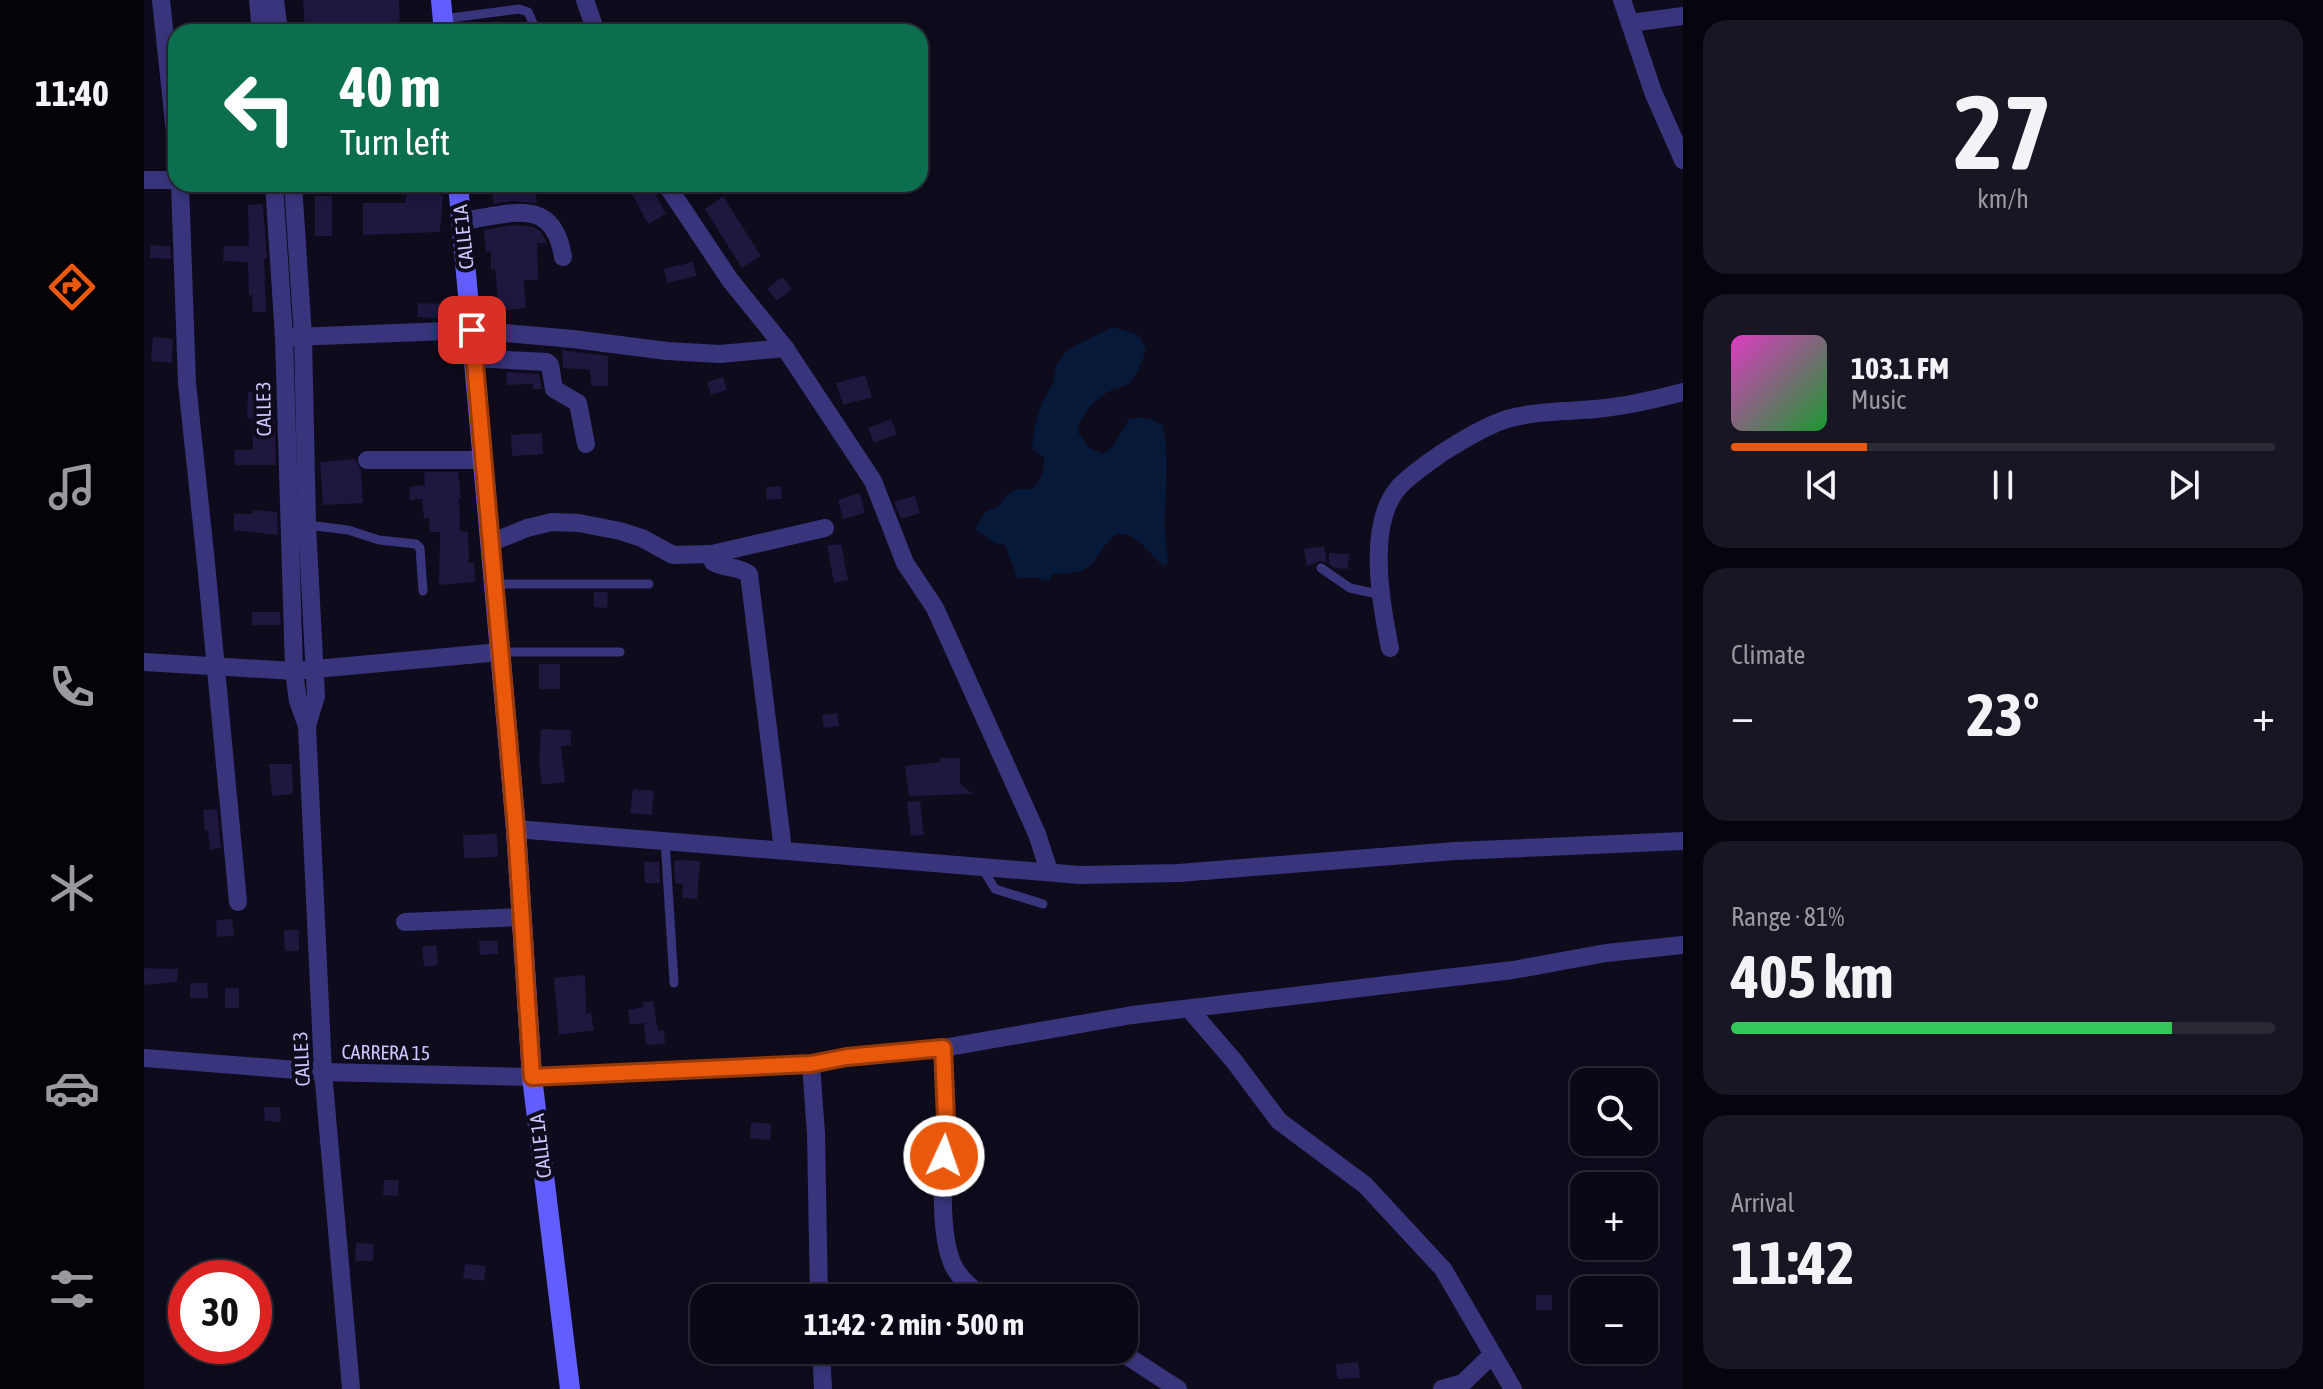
<!DOCTYPE html>
<html lang="en">
<head>
<meta charset="utf-8">
<style>
	body { margin:0; font-family:"Asap Condensed",sans-serif; background:#181622; color:#f1f3f6; height:100vh; display:flex; flex-direction:column; font-size:30px; white-space:nowrap }
	* { box-sizing:border-box; margin:0 }
	p { font-size:26px; color:#999aa0 }
	.icon { flex:none; width:44px; height:44px; fill:none; stroke:currentColor; stroke-width:2; stroke-linecap:round; stroke-linejoin:round }
	.map { position:relative; flex:1; overflow:hidden }
	.drawer { display:flex; flex-direction:column; gap:20px; padding:20px; background:#06040c; width:640px }
	.drawer>* { flex:none }
	.top-card { position:absolute; left:24px; top:24px; width:760px; height:168px; border-radius:24px; box-shadow:0 4px 12px #0003,0 0 0 2px #2a2934; background:#0b6e4f; color:#fff; overflow:hidden }
	.fabs { position:absolute; left:1426px; top:1068px; display:grid; gap:16px }
	.fabs a { display:grid; place-items:center; width:88px; height:88px; border-radius:16px; background:#0a0815; box-shadow:0 4px 12px #0003,0 0 0 2px #2a2934; font-size:40px }
	.speed { position:absolute; left:24px; top:1260px; display:flex; gap:16px; font-size:40px; font-weight:700; text-align:center }
	.speed>* { display:grid; place-content:center; width:104px; height:104px; border-radius:50%; background:#0a0815; box-shadow:0 4px 12px #0003,0 0 0 2px #2a2934; line-height:1 }
	.speed .limit { border:12px solid #d22; background:#fff; color:#111 }
	.pin { position:absolute; display:grid; place-items:center; width:68px; height:68px; color:#fff; margin:-34px; border-radius:16px; box-shadow:0 4px 12px #0006 }
	.me { position:absolute; width:88px; margin:-44px; rotate:3deg; stroke-linejoin:round; filter:drop-shadow(0 0 6px #0008) }
	.turn { display:flex; align-items:center; gap:28px; height:168px; padding:0 40px; font-size:36px }
	.turn .icon { width:104px; height:104px; stroke-width:2.5 }
	.turn b { display:block; font-size:56px; line-height:68px }
	.big { font-size:60px; font-weight:700; line-height:1.1 }
	.drawer .tile { flex:1; display:flex; flex-direction:column; justify-content:center; gap:12px; min-width:0; padding:0 28px; border-radius:24px; background:#181622 }
	.drawer .dial { align-items:center; gap:0 }
	.dial b { font-size:104px; line-height:1 }
	.song { display:flex; align-items:center; gap:24px }
	.cover { width:96px; height:96px; border-radius:12px; background:linear-gradient(135deg,hsl(310 70% 55%),hsl(130 70% 35%)) }
	.played { height:8px; border-radius:4px; background:linear-gradient(90deg,#ea580c 25%,#2a2934 25%) }
	.keys { display:flex; justify-content:space-around; direction:ltr }
	.heat { display:flex; justify-content:space-between; align-items:center; font-size:44px; direction:ltr }
	.charge { height:12px; border-radius:6px; background:linear-gradient(90deg,#34c759 81%,#2a2934 0) }
	.trip { position:absolute; left:546px; top:1284px; width:448px; height:80px; border-radius:24px; background:#0a0815; box-shadow:0 4px 12px #0003,0 0 0 2px #2a2934; font-weight:700; line-height:80px; text-align:center }
	main { display:flex; flex:1; min-height:0 }
	.tabs { display:flex; flex-direction:column; width:144px; justify-content:space-around; align-items:center; background:#040308; color:#999aa0 }
	.tabs .icon { width:56px; height:56px }
	.tabs .selected { color:#ea580c }
	.tabs b { font-size:36px; color:#f1f3f6 }
	.map>svg:first-child { display:block }
	.water { fill:#071939 }
	.building { fill:#1f173e }
	.lines { fill:none; stroke-linecap:round; stroke-linejoin:round }
	.lane { stroke:#38357d; stroke-width:9 }
	.street { stroke:#38357d; stroke-width:18 }
	.secondary { stroke:#625dff; stroke-width:20 }
	.route-casing { stroke:#983908; stroke-width:20 }
	.route { stroke:#ea580c; stroke-width:14 }
	.labels { text-anchor:middle; dominant-baseline:central; stroke-width:8; stroke-linejoin:round; paint-order:stroke }
	.street-label { font-size:20px; fill:#cdc6ff; stroke:#0e0b1c }
</style>
</head>
<body>
<main>
<nav class="tabs">
<b>11:40</b>
<svg class="icon selected" aria-label="directions" viewBox="0 0 24 24"><path d="M12 3l9 9-9 9-9-9zM9 14v-3h6M13 9l2 2-2 2"/></svg>
<svg class="icon" aria-label="music" viewBox="0 0 24 24"><path d="M9 18V5l10-2v13"/><circle cx="6" cy="18" r="3"/><circle cx="16" cy="16" r="3"/></svg>
<svg class="icon" aria-label="phone" viewBox="0 0 24 24"><path d="M5 4h4l2 5-3 2q2 4 5 5l2-3 5 2v4C11 20 4 13 5 4z"/></svg>
<svg class="icon" aria-label="climate" viewBox="0 0 24 24"><path d="M12 3v18M4 7l16 10M4 17L20 7"/></svg>
<svg class="icon" aria-label="car" viewBox="0 0 24 24"><path d="M5 17H2v-5l4-1 3-4h7l3 4 3 1v5h-3M9 17h6M6 11h13"/><circle cx="7" cy="17" r="2"/><circle cx="17" cy="17" r="2"/></svg>
<svg class="icon" aria-label="filters" viewBox="0 0 24 24"><path d="M4 7h16M4 17h16"/><circle cx="9" cy="7" r="2"/><circle cx="15" cy="17" r="2"/></svg>
</nav>
<div class="map">
<svg width="1539" height="1389" viewBox="0 0 1539 1389">
	<rect width="100%" height="100%" fill="#0e0b1c"/>
	<!-- water -->
	<path class="water" d="M969 327 995 335 1002 351C997 362 993 377 983 385 977 388 970 388 964 392 949 401 938 414 933 431L945 448 959 454 969 447 984 420C995 416 1009 418 1019 426 1029 471 1014 519 1025 563L1019 566C1005 554 993 532 972 534 941 563 959 573 908 574L904 581 889 577 874 579 861 545 851 543 831 530 842 511 855 506 863 494 874 489H888C898 480 900 471 900 458L888 448 891 425 898 403 909 383 913 364 923 350Z"/>
	<!-- building -->
	<g class="building">
		<polygon points="159,0 255,0 256,32 161,32"/>
		<polygon points="265,184 295,184 295,195 299,195 296,232 219,235 219,203 261,203"/>
		<polygon points="391,184 393,203 368,201 349,204 348,185"/>
		<polygon points="483,184 506,184 522,214 504,224"/>
		<rect x="171" y="196" width="17" height="40"/>
		<polygon points="579,196 617,256 598,268 561,209"/>
		<polygon points="119,204 123,259 120,259 122,312 109,312 108,295 105,295 104,262 79,261 80,246 105,246 104,205"/>
		<polygon points="369,225 390,227 397,232 403,243 393,243 394,280 380,280 382,308 355,311 351,269 347,269 347,251 342,252 340,230"/>
		<polygon points="6,245 26,246 27,259 6,258"/>
		<polygon points="549,262 552,276 523,283 520,269"/>
		<polygon points="638,277 648,289 633,301 623,289"/>
		<polygon points="274,303 310,304 310,319 273,317"/>
		<polygon points="9,337 29,339 28,363 7,361"/>
		<polygon points="418,350 464,356 464,386 447,386 446,370 419,368"/>
		<polygon points="362,372 395,374 398,389 389,389 389,384 363,385"/>
		<polygon points="721,375 728,397 699,405 692,383"/>
		<polygon points="579,377 583,390 567,395 563,382"/>
		<polygon points="104,392 130,393 132,465 91,465 90,450 109,450 108,418 103,418"/>
		<polygon points="747,419 753,434 730,443 724,428"/>
		<polygon points="398,433 399,454 368,456 367,435"/>
		<polygon points="211,459 217,470 219,503 179,505 176,462"/>
		<polygon points="280,472 314,472 317,498 315,498 316,531 324,532 325,563 330,562 331,582 295,585 296,532 286,532 285,518 280,519 278,499 266,500 265,487 281,485"/>
		<polygon points="637,486 638,499 623,500 622,487"/>
		<polygon points="716,493 721,513 699,519 694,500"/>
		<polygon points="771,496 776,513 757,519 750,502"/>
		<polygon points="109,510 133,512 134,535 90,530 90,514 108,514"/>
		<polygon points="697,544 704,580 690,583 683,546"/>
		<polygon points="1180,546 1183,563 1177,561 1163,566 1160,549"/>
		<polygon points="1185,553 1205,554 1204,569 1191,568 1185,564"/>
		<polygon points="450,592 464,592 463,608 450,607"/>
		<polygon points="108,612 136,612 137,625 108,625"/>
		<rect x="395" y="664" width="21" height="25"/>
		<polygon points="693,713 695,726 680,728 678,715"/>
		<polygon points="397,729 427,730 427,745 417,746 421,782 398,785 395,759"/>
		<polygon points="796,758 816,758 816,784 829,794 765,796 761,766 796,762"/>
		<polygon points="125,764 148,764 149,794 128,796"/>
		<polygon points="489,789 510,791 508,815 486,813"/>
		<polygon points="776,801 780,835 767,836 763,802"/>
		<polygon points="73,809 77,848 66,850 64,831 61,831 59,810"/>
		<polygon points="353,834 354,857 320,858 319,835"/>
		<polygon points="536,860 556,861 553,899 538,898 539,884 531,883 530,861"/>
		<polygon points="500,862 515,862 516,883 501,883"/>
		<polygon points="88,919 90,936 73,937 72,920"/>
		<polygon points="140,930 155,930 155,951 141,951"/>
		<polygon points="335,941 354,941 354,954 336,955"/>
		<polygon points="292,945 294,965 280,967 278,947"/>
		<polygon points="0,968 34,969 33,982 0,985"/>
		<polygon points="441,975 442,1014 447,1013 450,1030 415,1035 410,978"/>
		<polygon points="46,983 63,983 64,998 46,998"/>
		<rect x="81" y="988" width="14" height="20"/>
		<polygon points="509,1001 514,1031 520,1030 521,1044 502,1045 500,1023 486,1025 484,1010 499,1007 499,1002"/>
		<polygon points="120,1107 136,1107 137,1122 121,1121"/>
		<polygon points="607,1122 627,1124 626,1140 606,1138"/>
		<polygon points="240,1180 255,1180 254,1196 239,1195"/>
		<polygon points="212,1243 230,1244 229,1261 211,1261"/>
		<polygon points="321,1264 342,1266 340,1281 319,1278"/>
		<rect x="1392" y="1295" width="16" height="15"/>
		<polygon points="1214,1362 1216,1378 1193,1379 1192,1364"/>
	</g>
	<g class="lines">
		<!-- lane -->
		<g class="lane">
			<polyline points="299,19 375,9 384,12 393,32"/>
			<polyline points="163,525 204,530 235,540 272,544 276,548 279,591"/>
			<polyline points="1177,568 1206,588 1238,595"/>
			<polyline points="350,584 505,584"/>
			<polyline points="356,652 476,652"/>
			<polyline points="521,840 530,983"/>
			<polyline points="838,868 851,889 899,904"/>
		</g>
		<!-- street -->
		<g class="street">
			<polyline points="17,0 32,142"/>
			<polyline points="114,0 117,32"/>
			<polyline points="131,0 135,32"/>
			<polyline points="441,0 452,32"/>
			<polyline points="1478,0 1509,92 1539,160"/>
			<polyline points="1487,23 1539,16"/>
			<polyline points="0,180 32,180"/>
			<polyline points="36,184 43,383 62,563 94,902"/>
			<polyline points="130,184 140,337 150,671 154,701 163,726 179,1072 207,1389"/>
			<polyline points="149,184 159,336 163,525 172,696 163,726"/>
			<polyline points="522,184 586,280 641,348 729,481 761,563 791,608 893,834 905,871"/>
			<path d="M317 221C366 215 409 194 419 257"/>
			<polyline points="150,337 328,330 429,339 523,351 576,354 641,348"/>
			<polyline points="329,358 403,362 406,365 410,389 434,403 442,444"/>
			<polyline points="223,460 339,460"/>
			<path d="M346 543 383 528 408 522 435 523 476 531 498 538 529 555 568 554 569 562C581 569 594 566 605 574L639 850"/>
			<polyline points="568,554 681,528"/>
			<path d="M1246 648C1237 605 1222 524 1255 487 1267 474 1284 463 1298 453 1317 441 1341 426 1363 419 1395 410 1429 412 1461 408 1488 405 1513 399 1539 392"/>
			<polyline points="0,662 150,671 356,652"/>
			<polyline points="372,829 936,875 1035,873 1311,851 1539,841"/>
			<polyline points="261,922 378,917"/>
			<polyline points="1046,1010 1090,1061 1135,1121 1221,1185 1299,1269 1369,1389"/>
			<path d="M799 1048C801 1072 803 1097 801 1121 800 1158 793 1235 810 1267 817 1280 829 1289 840 1298"/>
			<polyline points="0,1058 179,1072 388,1077 667,1064 703,1057 799,1048 988,1015 1369,970 1462,953 1539,945"/>
			<polyline points="667,1064 672,1134 675,1298"/>
			<polyline points="677,1350 679,1389"/>
			<polyline points="906,1350 911,1354 946,1350 983,1356 1034,1389"/>
			<polyline points="1298,1389 1319,1383 1348,1355"/>
		</g>
		<!-- secondary -->
		<g class="secondary">
			<polyline points="297,0 300,32"/>
			<polyline points="314,184 372,829 388,1077 426,1389"/>
		</g>
	</g>
	<g class="lines">
		<defs>
			<polyline id="route" points="328,330 372,829 388,1077 667,1064 703,1057 799,1048 802,1119 800,1156"/>
		</defs>
		<!-- route casing -->
		<use href="#route" class="route-casing"/>
		<!-- route -->
		<use href="#route" class="route"/>
	</g>
	<g class="labels">
		<!-- street labels -->
		<g class="street-label">
			<text transform="translate(319 237) rotate(-96)">CALLE 1A</text>
			<text transform="translate(119 409) rotate(-91)">CALLE 3</text>
			<text transform="translate(242 1052) rotate(1)">CARRERA 15</text>
			<text transform="translate(157 1059) rotate(-93)">CALLE 3</text>
			<text transform="translate(396 1146) rotate(-97)">CALLE 1A</text>
		</g>
	</g>
</svg>
<div class="fabs">
<a><svg class="icon" aria-label="search" viewBox="0 0 24 24"><circle cx="10" cy="10" r="6"/><path d="M15 15l6 6"/></svg></a>
<a>+</a>
<a>−</a>
</div>
<div class="speed"><div class="limit">30</div></div>
<div class="pin" style="left:328px;top:330px;background:#d93025"><svg class="icon" aria-label="arrive" viewBox="0 0 24 24"><path d="M6 21V4h12l-3 4 3 4H6"/></svg></div>
<svg class="me" style="left:800px;top:1156px" viewBox="-20 -20 40 40"><circle r="17" fill="#ea580c" stroke="#fff" stroke-width="3"/><path d="M0-11L8 9 0 5-8 9z" fill="#fff"/></svg>
<div class="trip">11:42 · 2 min · 500 m</div>
<div class="top-card">
<div class="turn"><svg class="icon" aria-label="left" viewBox="0 0 24 24"><path d="M17 20v-9H6M10 6l-5 5 5 5"/></svg><div><b>40 m</b>Turn left</div></div>
</div>
</div>
<section class="drawer">
<div class="tile dial"><b>27</b><p>km/h</p></div>
<div class="tile">
<div class="song"><i class="cover"></i><div><b>103.1 FM</b><p>Music</p></div></div>
<div class="played"></div>
<div class="keys"><svg class="icon" aria-label="previous" viewBox="0 0 24 24"><path d="M18 5L8 12l10 7zM5 5v14"/></svg><svg class="icon" aria-label="pause" viewBox="0 0 24 24"><path d="M8 5v14M16 5v14"/></svg><svg class="icon" aria-label="next" viewBox="0 0 24 24"><path d="M6 5l10 7-10 7zM19 5v14"/></svg></div>
</div>
<div class="tile"><p>Climate</p>
<div class="heat"><a>−</a><b class="big">23°</b><a>+</a></div>
</div>
<div class="tile"><p>Range · 81%</p><b class="big">405 km</b><div class="charge"></div></div>
<div class="tile"><p>Arrival</p><b class="big">11:42</b></div>
</section>
</main>
</body>
</html>
